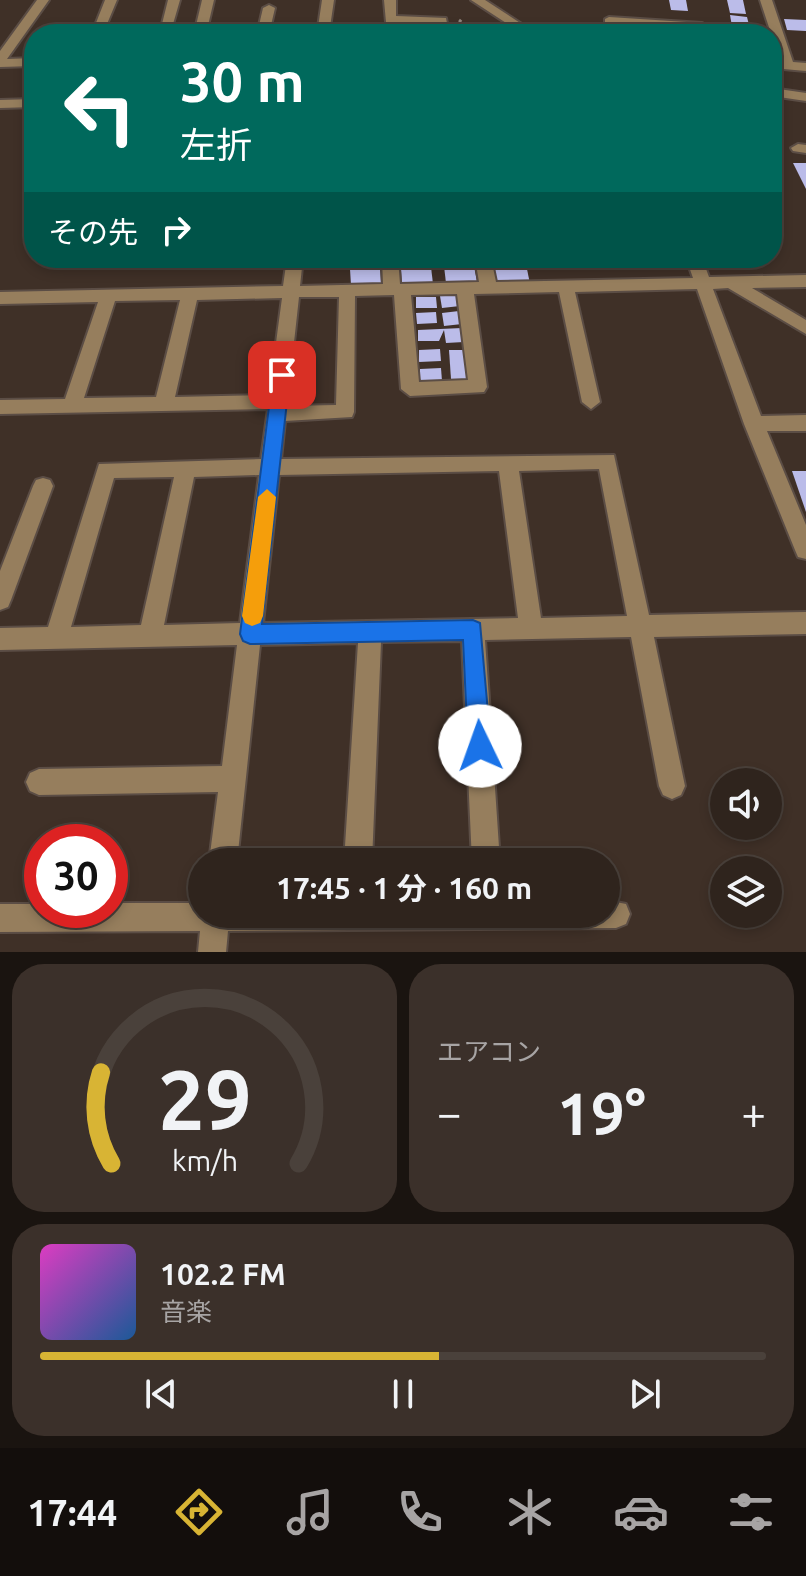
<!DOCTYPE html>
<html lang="ja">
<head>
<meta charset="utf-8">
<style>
	body { margin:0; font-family:Ubuntu,"Noto Sans JP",sans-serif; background:#3b302a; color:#f1f3f6; height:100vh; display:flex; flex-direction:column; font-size:30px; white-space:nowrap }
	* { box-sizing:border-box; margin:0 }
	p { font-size:26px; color:#a7a4a4 }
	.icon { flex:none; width:44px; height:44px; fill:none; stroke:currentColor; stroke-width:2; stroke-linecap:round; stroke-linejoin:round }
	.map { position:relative; height:952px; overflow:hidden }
	.drawer { display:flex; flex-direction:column; gap:12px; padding:12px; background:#1a1410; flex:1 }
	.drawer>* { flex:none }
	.banner { position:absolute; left:24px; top:24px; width:758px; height:244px; border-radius:32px; box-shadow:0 4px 12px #0003,0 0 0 2px #4a413b; background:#00695c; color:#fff; overflow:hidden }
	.tools { position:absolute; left:710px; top:768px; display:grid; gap:16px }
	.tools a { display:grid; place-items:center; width:72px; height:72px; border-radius:50%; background:#2f241d; box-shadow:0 4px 12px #0003,0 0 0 2px #4a413b; font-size:40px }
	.speed { position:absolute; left:24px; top:824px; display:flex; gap:16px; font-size:40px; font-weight:700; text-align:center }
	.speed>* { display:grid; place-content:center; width:104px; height:104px; border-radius:50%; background:#2f241d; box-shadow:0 4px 12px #0003,0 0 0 2px #4a413b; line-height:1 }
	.speed .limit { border:12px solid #d22; background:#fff; color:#111 }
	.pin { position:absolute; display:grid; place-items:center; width:68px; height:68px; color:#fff; margin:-34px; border-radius:16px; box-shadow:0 4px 12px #0006 }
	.me { position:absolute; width:88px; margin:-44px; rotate:357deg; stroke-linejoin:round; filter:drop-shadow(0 0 6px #0008) }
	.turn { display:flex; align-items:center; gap:28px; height:168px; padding:0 24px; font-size:36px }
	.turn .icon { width:104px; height:104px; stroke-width:2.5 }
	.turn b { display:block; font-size:56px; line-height:68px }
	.then { display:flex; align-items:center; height:76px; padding:0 24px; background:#0003; gap:16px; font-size:30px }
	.big { font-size:60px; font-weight:700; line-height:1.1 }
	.drawer .card { flex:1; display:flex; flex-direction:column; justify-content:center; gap:12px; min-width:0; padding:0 28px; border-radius:32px; background:#3b302a }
	.drawer .dial { align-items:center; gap:0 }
	.dial svg { height:208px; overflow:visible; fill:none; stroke:#4a413b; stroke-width:7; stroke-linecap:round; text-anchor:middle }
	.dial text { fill:#f1f3f6; stroke:none }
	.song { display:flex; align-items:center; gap:24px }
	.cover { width:96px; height:96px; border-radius:12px; background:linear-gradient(135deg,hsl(310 70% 55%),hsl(210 70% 35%)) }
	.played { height:8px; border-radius:4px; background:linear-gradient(90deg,#d8b434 55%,#4a413b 55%) }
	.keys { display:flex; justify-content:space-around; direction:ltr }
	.heat { display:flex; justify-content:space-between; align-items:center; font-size:44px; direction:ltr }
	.drawer .tiles { flex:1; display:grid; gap:12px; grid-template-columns:1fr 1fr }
	.card:last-child { grid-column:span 2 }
	.trip { position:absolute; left:188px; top:848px; width:432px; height:80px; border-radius:40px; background:#2f241d; box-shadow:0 4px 12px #0003,0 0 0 2px #4a413b; font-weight:700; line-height:80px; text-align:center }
	.tab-bar { display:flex; height:128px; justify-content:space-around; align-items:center; background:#130e0c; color:#a7a4a4 }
	.tab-bar .icon { width:56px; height:56px }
	.tab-bar .active { color:#d8b434 }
	.tab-bar b { font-size:36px; color:#f1f3f6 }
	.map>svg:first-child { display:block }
	.building { fill:#bbbce9 }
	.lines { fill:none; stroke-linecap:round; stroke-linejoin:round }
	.minor-casing { stroke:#5b4d45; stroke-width:4 }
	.path { stroke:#91857e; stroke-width:3; stroke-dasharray:3 3; stroke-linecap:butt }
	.minor { fill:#967e5d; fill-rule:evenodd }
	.route { fill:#1a73e8; stroke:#114b97; stroke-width:2 }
	.slow { fill:#f59e0b }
</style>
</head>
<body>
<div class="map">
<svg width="806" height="952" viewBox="0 0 806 952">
	<rect width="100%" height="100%" fill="#3f3027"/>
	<!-- building -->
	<g class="building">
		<polygon points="669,0 686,0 688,11 671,10"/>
		<polygon points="727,0 743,0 746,14 730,13"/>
		<polygon points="730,15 747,17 751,33 733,32"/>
		<polygon points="784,19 806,20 806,31 787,30"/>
		<polygon points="793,163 806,163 806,189"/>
		<polygon points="351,258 381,258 381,265 351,266"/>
		<polygon points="402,258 431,258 432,265 402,266"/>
		<polygon points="492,258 525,258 526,262 492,263"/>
		<polygon points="526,264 530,284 495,285 492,265"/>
		<polygon points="444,266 474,266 477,282 446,283"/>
		<polygon points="431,267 433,284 402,284 401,268"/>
		<polygon points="380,268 381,284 351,285 350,269"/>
		<polygon points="457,294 460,306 442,308 440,296"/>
		<polygon points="416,297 436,297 437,308 416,308"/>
		<polygon points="459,311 462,324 444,326 442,313"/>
		<polygon points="436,312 437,323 417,324 416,313"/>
		<polygon points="462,328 464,342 446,343 444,330 439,341 418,341 418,330"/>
		<polygon points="440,349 441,361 419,362 419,350"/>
		<polygon points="449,350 464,350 467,379 451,379"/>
		<polygon points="441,368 442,381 420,381 420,369"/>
		<polygon points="792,471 806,471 806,512"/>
	</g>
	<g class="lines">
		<defs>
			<g id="minor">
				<polygon points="37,0 49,0 7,59 34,58 34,66 0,67 0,51"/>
				<polygon points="105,0 117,0 107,24 162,24 168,0 180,0 171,31 100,32 94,28"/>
				<polygon points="202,0 214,0 206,34 194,34"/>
				<polygon points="322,0 334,0 329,34 317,34"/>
				<polygon points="384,0 396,0 396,16 446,18 449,34 437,34 436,24 386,22"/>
				<polygon points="471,0 485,0 537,34 523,34"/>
				<polygon points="760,0 772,0 793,62 806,63 806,71 772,68 772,60 780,61"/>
				<polygon points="269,5 275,8 269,34 257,34 263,8"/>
				<polygon points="609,17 702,23 708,27 702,31 605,23 605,19"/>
				<polygon points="772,88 806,93 806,101 772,96"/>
				<polygon points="34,99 34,107 0,108 0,100"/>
				<polygon points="798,144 806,145 806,153 793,151 791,148"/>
				<path d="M287 258H303L300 286 383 284 382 258H398L400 284 479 282 475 258H491L496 282 693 278 686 258H702L709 277 806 275V287L752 288 806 320V334L728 288 713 289 761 416 806 415V431H767L806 525V559L798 557 795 550 744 424 697 289 575 292 600 402 591 409 582 402 559 292 474 294 487 387 484 392 410 396 401 389 394 295 355 296 354 412 352 417 285 421 281 459 614 455 649 615 806 612V634L654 637 685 786 681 795 672 799 663 795 659 786 631 637 485 640 500 862H472L462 641 381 642 372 862H344L358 643 260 645 237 862H209L218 792 39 795 30 791 26 782 30 773 39 769 222 766 237 645 0 650V628L48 627 99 464 261 459 268 409 0 414V400L65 399 98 302 0 304V292L283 286ZM457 294 468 380 419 382 411 295ZM299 297H339L336 405 287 406ZM282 298 269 395 175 397 197 300ZM180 300 156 397 84 398 115 301ZM599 469 627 616 541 618 519 471ZM499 471 518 618 263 623 279 475ZM259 475 240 623 164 625 194 477ZM174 477 141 625 71 627 114 478Z"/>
				<polygon points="43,478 50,480 53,486 11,600 8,607 0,610 0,571 33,486 36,480"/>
				<polygon points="606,900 626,904 630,914 626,924 616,928 228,931 226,952 198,952 200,931 0,932 0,904 42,904 42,910 110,910 110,903 202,903 202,914 606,914"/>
			</g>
		</defs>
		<!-- minor casing -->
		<use href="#minor" class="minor-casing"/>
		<!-- path -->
		<polyline class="path" points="459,20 477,34"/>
		<!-- minor -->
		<use href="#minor" class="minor"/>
	</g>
	<!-- route -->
	<polygon class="route" points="282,368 290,375 262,624 473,620 480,623 491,746 488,754 480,757 472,754 468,746 463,640 250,644 243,641 240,634 273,375"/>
	<!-- slow -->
	<polygon class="slow" points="267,489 276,497 263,616 260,623 252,626 245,623 242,616 258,497"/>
</svg>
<div class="tools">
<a><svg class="icon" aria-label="sound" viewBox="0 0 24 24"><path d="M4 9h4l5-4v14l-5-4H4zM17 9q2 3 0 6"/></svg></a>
<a><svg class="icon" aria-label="layers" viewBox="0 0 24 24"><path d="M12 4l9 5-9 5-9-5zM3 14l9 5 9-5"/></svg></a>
</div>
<div class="speed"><div class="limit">30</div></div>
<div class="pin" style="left:282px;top:375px;background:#d93025"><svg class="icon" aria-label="arrive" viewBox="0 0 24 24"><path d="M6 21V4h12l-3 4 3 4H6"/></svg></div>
<svg class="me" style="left:480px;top:746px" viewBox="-20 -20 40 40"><circle r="19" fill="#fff"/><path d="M0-13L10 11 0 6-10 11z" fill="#1a73e8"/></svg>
<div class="trip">17:45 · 1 分 · 160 m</div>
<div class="banner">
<div class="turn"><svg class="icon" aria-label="left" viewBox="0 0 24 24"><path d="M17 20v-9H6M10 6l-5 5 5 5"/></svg><div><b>30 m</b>左折</div></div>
<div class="then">その先<svg class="icon" aria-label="right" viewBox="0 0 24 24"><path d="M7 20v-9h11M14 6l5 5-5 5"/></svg></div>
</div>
</div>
<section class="drawer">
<div class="tiles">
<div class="card dial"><svg viewBox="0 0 100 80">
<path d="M14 69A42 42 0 1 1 86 69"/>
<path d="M14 69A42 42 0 0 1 10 34" stroke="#d8b434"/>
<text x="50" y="56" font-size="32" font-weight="700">29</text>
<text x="50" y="72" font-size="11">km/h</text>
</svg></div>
<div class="card"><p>エアコン</p>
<div class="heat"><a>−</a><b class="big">19°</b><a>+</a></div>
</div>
<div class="card">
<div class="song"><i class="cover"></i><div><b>102.2 FM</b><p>音楽</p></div></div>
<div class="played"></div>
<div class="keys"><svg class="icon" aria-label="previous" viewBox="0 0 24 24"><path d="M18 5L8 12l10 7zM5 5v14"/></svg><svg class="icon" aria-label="pause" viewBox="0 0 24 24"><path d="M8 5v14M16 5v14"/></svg><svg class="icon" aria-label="next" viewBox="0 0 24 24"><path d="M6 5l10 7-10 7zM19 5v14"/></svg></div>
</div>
</div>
</section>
<nav class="tab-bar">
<b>17:44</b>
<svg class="icon active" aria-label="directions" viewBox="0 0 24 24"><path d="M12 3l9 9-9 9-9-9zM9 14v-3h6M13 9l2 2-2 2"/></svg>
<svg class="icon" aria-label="music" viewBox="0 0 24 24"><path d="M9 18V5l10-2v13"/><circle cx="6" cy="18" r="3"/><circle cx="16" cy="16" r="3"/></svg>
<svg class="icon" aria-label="phone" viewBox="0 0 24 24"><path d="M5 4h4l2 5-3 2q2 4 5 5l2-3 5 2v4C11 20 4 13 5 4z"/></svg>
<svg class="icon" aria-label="climate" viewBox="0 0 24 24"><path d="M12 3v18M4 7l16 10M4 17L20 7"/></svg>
<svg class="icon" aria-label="car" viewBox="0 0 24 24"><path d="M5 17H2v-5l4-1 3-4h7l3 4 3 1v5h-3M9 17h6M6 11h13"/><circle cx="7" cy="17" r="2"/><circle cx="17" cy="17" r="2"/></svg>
<svg class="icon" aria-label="filters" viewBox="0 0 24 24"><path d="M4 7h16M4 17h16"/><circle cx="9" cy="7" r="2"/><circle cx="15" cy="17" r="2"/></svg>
</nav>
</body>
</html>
